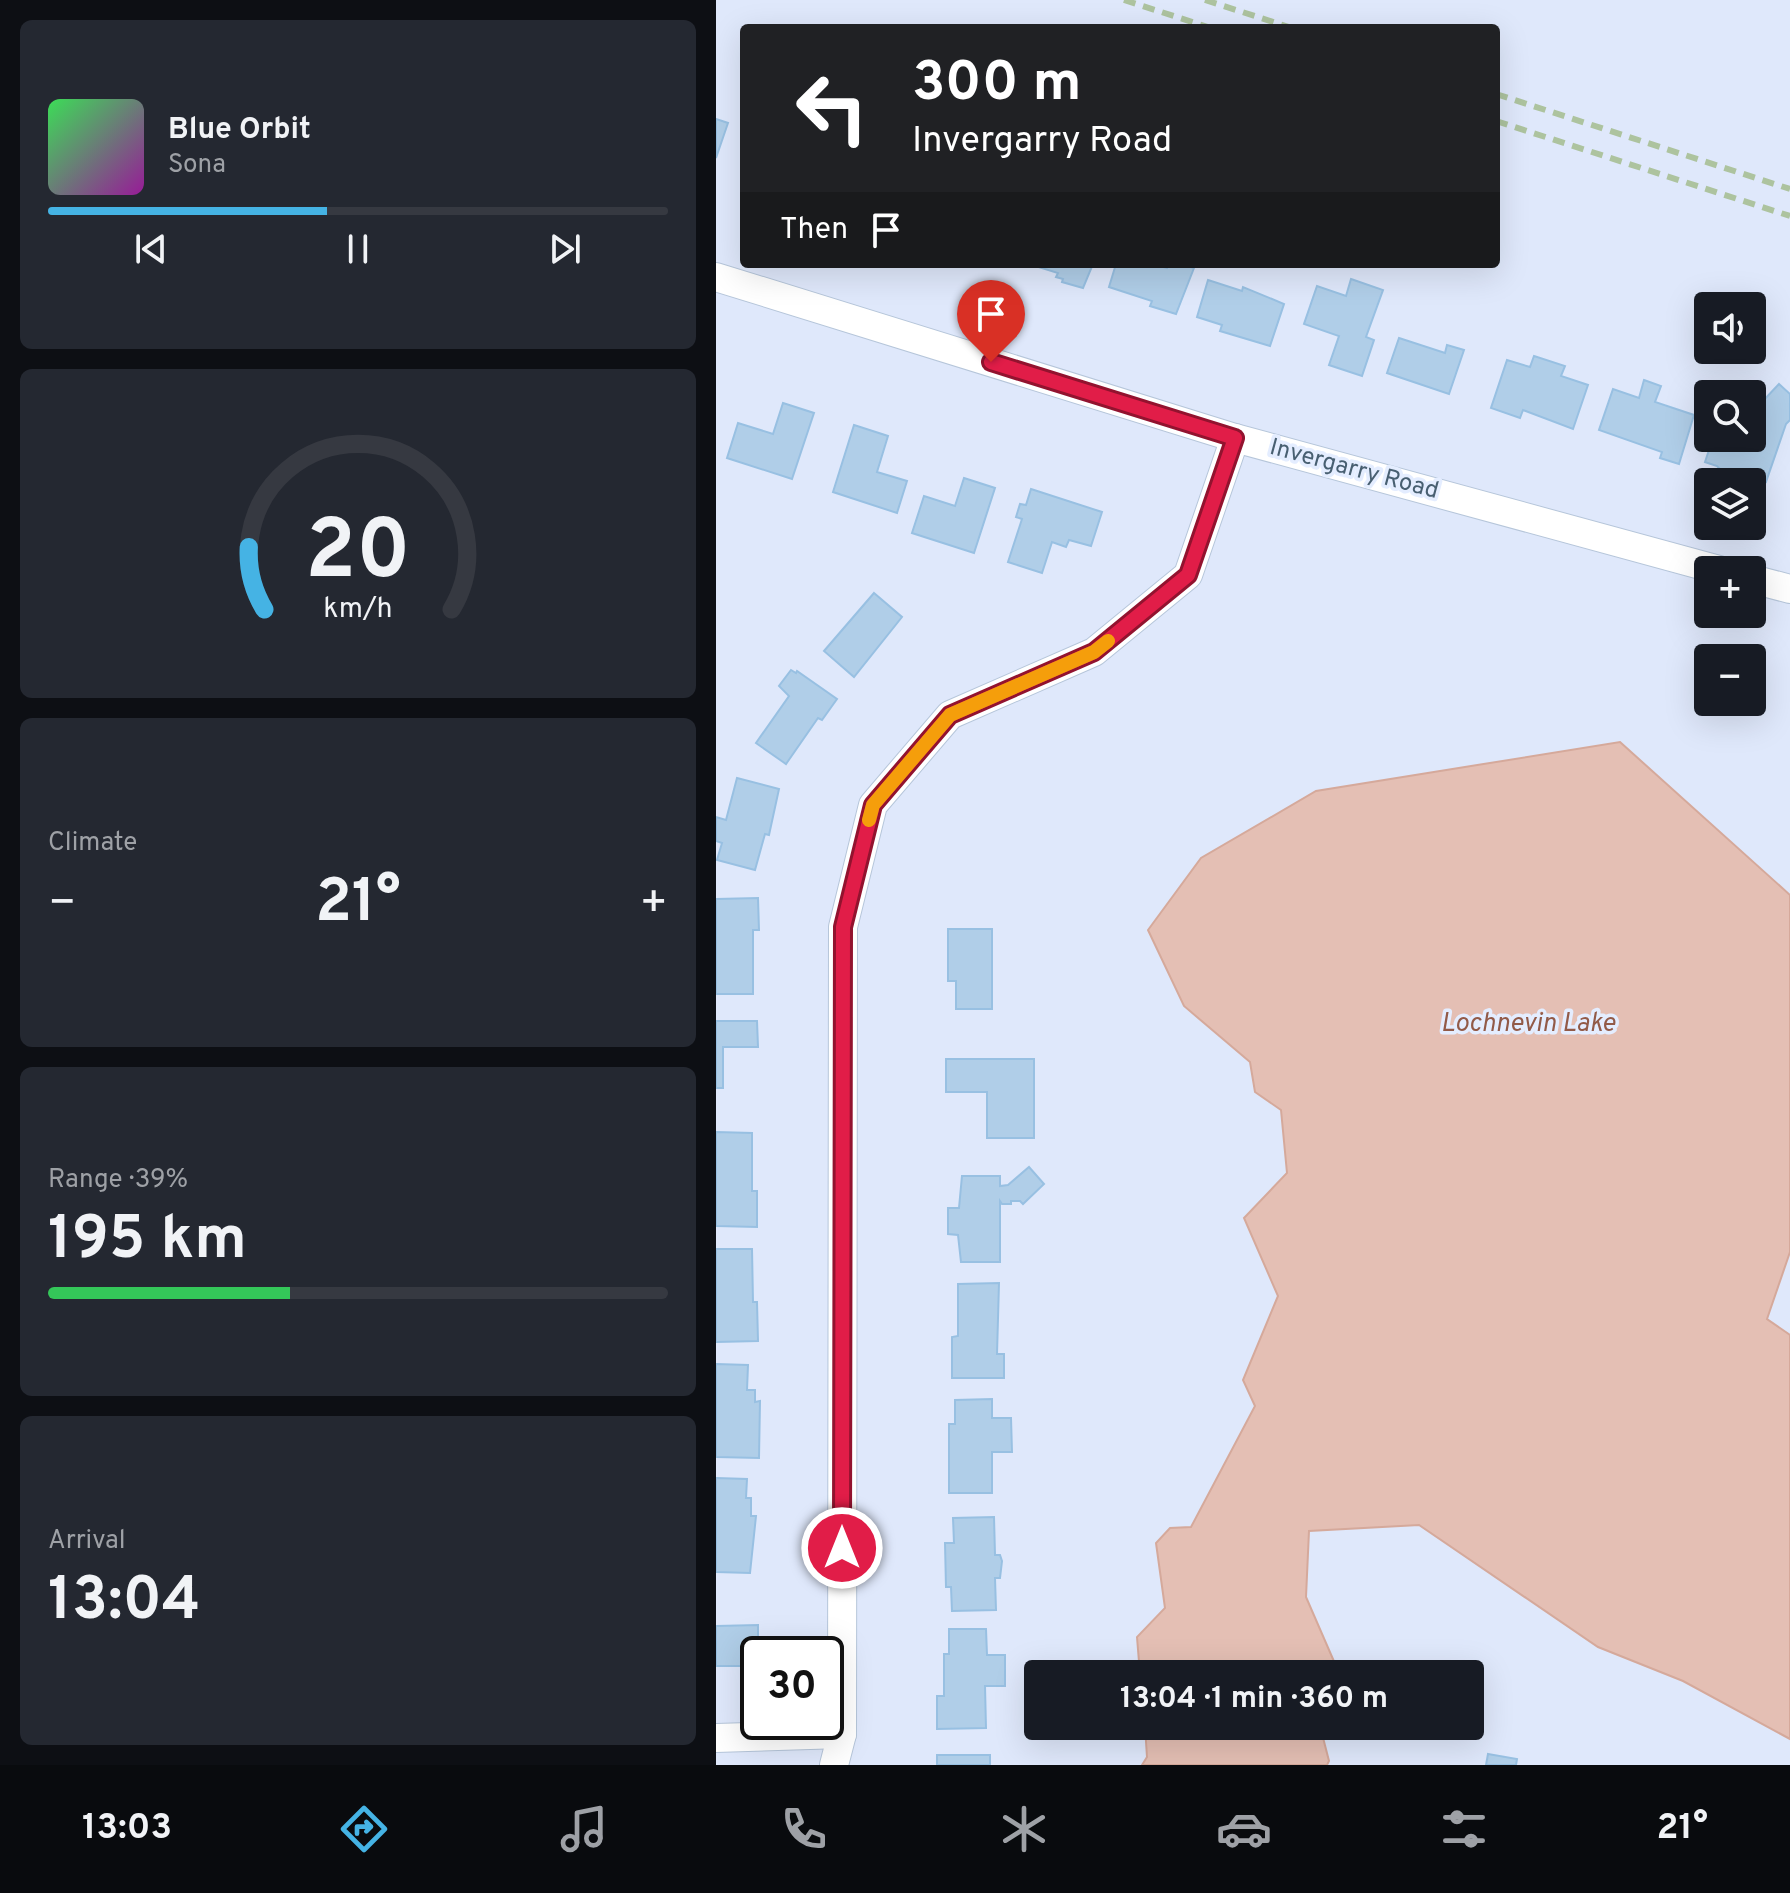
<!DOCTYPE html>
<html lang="en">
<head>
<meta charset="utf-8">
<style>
	body { margin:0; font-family:Overpass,sans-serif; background:#242831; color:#f1f3f6; height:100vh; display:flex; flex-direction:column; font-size:30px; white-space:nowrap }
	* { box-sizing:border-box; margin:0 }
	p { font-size:26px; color:#9ea1a6 }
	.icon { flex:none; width:44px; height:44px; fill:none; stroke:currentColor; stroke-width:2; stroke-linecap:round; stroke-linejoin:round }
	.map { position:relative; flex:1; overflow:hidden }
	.sheet { display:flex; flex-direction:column; gap:20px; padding:20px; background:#0d0f14; width:716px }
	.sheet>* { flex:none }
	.top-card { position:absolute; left:24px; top:24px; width:760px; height:244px; border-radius:8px; box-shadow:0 8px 32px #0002; background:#202124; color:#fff; overflow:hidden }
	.buttons { position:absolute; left:978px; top:292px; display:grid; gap:16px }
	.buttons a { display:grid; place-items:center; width:72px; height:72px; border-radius:8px; background:#171b24; box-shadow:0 8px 32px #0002; font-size:40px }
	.speed { position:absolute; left:24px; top:1636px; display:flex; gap:16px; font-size:40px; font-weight:700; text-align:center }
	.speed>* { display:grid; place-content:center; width:104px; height:104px; border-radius:50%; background:#171b24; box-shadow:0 8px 32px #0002; line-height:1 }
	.speed .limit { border:4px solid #111; border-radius:12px; background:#fff; color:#111 }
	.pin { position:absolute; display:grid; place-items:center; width:68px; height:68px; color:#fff; margin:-82px -34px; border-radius:50% 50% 50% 0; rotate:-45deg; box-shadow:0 0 8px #0007 }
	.pin .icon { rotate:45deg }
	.me { position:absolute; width:88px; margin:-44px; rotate:0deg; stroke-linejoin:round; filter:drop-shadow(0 0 6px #0008) }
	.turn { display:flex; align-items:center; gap:28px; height:168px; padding:0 40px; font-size:36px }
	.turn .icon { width:104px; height:104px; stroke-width:2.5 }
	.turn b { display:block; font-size:56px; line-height:68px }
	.then { display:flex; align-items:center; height:76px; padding:0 40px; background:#0003; gap:16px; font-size:30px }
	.big { font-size:60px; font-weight:700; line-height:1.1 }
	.sheet .tile { flex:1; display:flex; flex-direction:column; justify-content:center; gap:12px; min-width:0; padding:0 28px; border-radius:12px; background:#242831 }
	.sheet .dial { align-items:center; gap:0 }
	.dial svg { height:208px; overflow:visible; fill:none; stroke:#363941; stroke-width:7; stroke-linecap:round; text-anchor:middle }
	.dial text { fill:#f1f3f6; stroke:none }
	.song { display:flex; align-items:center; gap:24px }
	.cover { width:96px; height:96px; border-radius:12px; background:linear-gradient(135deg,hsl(130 70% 55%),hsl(300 70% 35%)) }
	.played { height:8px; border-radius:4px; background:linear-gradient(90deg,#45b3e4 45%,#363941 45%) }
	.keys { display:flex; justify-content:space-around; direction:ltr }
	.heat { display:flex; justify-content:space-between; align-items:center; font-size:44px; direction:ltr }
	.charge { height:12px; border-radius:6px; background:linear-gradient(90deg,#34c759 39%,#363941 0) }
	.trip { position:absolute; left:308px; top:1660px; width:460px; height:80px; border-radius:8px; background:#171b24; box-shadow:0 8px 32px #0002; font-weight:700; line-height:80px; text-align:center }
	.dock { display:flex; height:128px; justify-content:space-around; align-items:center; background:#090b0e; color:#9ea1a6 }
	.dock .icon { width:56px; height:56px }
	.dock .current { color:#45b3e4 }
	.dock b { font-size:36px; color:#f1f3f6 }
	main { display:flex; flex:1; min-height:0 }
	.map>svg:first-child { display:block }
	.water { fill:#e4bfb4; stroke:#d5a99b; stroke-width:2 }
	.building { fill:#b0cee8; stroke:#98c0e2; stroke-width:2 }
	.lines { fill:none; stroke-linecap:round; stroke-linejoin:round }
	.street-casing { stroke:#b6c6da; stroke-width:30 }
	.street { stroke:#fff; stroke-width:28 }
	.rail { stroke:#adc39f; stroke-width:6; stroke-dasharray:12 8; stroke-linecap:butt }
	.route-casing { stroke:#92132f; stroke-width:20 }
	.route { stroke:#e11d48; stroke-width:14 }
	.slow { stroke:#f59e0b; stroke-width:14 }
	.labels { text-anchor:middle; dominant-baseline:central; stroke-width:7; stroke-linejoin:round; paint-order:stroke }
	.street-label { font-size:24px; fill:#485f71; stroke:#e4edff }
	.water-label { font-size:26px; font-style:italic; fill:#925a48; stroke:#e4edff }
</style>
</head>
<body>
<main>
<section class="sheet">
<div class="tile">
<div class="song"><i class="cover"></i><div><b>Blue Orbit</b><p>Sona</p></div></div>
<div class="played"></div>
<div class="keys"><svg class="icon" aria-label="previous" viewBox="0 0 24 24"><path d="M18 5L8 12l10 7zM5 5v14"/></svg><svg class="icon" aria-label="pause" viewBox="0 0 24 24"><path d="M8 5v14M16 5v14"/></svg><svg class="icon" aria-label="next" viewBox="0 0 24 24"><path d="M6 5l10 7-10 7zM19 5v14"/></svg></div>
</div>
<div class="tile dial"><svg viewBox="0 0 100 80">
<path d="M14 69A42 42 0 1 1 86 69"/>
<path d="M14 69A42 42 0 0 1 8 45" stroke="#45b3e4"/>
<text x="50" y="56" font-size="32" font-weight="700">20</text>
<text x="50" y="72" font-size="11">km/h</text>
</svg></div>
<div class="tile"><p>Climate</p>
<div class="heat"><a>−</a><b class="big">21°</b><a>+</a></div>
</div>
<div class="tile"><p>Range · 39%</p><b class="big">195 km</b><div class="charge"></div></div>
<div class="tile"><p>Arrival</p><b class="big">13:04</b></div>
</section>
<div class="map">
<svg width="1074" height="1765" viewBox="0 0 1074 1765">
	<rect width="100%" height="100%" fill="#dfe8fb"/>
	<!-- water -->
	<g class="water">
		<polygon points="904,742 1074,895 1074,1252 1051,1319 1074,1335 1074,1739 967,1681 882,1647 703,1525 593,1531 590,1597 620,1666 616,1674 424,1674 421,1637 449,1608 440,1543 454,1528 475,1527 539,1406 527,1380 562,1296 528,1218 571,1173 565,1110 539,1092 534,1062 468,1006 432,930 485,858 600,791"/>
		<polygon points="429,1726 604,1726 613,1761 611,1765 426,1765 431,1757"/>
	</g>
	<!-- building -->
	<g class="building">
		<polygon points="0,119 12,123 0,158"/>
		<polygon points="313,264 377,264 367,288 346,282 347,279 340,277 342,273"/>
		<polygon points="400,264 437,264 451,268 452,264 465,264 478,268 460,314 434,306 436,301 393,287"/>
		<polygon points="635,279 667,290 650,337 658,340 646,376 613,365 623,336 588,324 601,286 630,296"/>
		<polygon points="492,280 526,291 527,287 568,304 554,346 504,331 506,325 481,317"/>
		<polygon points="683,338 729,353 731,345 748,350 733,394 671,373"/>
		<polygon points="818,356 849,366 845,376 872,385 857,429 807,410 804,418 775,408 791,360 814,367"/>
		<polygon points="928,380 945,386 939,402 978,415 963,464 944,458 946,452 883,430 897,389 923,398"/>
		<polygon points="1063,384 1074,394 1074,420 1070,424 1050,482 1038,478 1029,482 1003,474 1004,469 1001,466 989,462 997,438 1036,438 1043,410 1047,411 1048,407 1045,403"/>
		<polygon points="67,403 98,413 76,479 11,458 22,423 57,434"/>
		<polygon points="138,425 172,436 161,472 191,481 181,513 117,492"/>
		<polygon points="248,478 279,488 258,553 196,533 208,496 239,506"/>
		<polygon points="315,489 386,512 375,546 353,540 350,547 336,542 326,573 292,562 306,519 300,517 304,504 310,505"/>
		<polygon points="158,593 186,617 138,677 108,651"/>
		<polygon points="75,670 80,673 81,671 121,699 106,720 102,718 70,764 40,743 73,696 63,686"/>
		<polygon points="21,778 63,789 53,835 49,834 39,870 1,860 6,843 0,841 0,817 10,820"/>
		<polygon points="42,898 43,930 37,930 37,994 0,994 0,899"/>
		<polygon points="232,929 276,929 276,1009 240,1009 240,981 232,981"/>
		<polygon points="0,1021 41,1021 42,1047 7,1047 7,1088 0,1088"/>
		<polygon points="230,1059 318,1059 318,1138 271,1138 271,1092 230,1092"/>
		<polygon points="0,1132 36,1133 36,1191 41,1191 41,1227 0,1226"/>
		<polygon points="313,1167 328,1184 307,1204 304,1201 295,1201 295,1204 286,1204 284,1201 284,1262 245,1262 242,1235 232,1234 232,1208 243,1208 246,1176 284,1176 284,1186 292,1185"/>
		<polygon points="0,1249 36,1249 37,1302 41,1302 42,1341 0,1342"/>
		<polygon points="283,1283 281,1354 288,1354 288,1378 236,1378 236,1337 242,1336 242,1284"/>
		<polygon points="0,1364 32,1365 31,1390 39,1390 39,1402 44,1401 43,1458 0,1457"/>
		<polygon points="276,1399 276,1418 295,1418 296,1452 276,1452 276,1493 233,1493 233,1424 239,1424 239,1400"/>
		<polygon points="0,1478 31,1479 30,1498 35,1498 35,1516 40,1516 34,1573 0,1572"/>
		<polygon points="278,1517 279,1555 284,1555 286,1561 284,1578 279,1578 280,1610 236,1611 235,1587 230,1587 229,1543 238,1543 237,1518"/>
		<polygon points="42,1625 42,1666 0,1666 0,1626"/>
		<polygon points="233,1629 270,1629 271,1655 289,1655 289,1686 269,1686 270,1728 221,1729 221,1696 228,1696 228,1654 233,1654"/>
		<polygon points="772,1754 801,1759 800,1765 770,1765"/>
		<rect x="221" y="1755" width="53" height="10"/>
	</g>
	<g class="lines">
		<defs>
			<g id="street">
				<polyline points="0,277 519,438 1003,570"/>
				<polyline points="1036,579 1074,589"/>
				<polyline points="0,1738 126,1734"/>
				<polyline points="118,1765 126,1734 127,927 157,805 234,715 378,652 472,575 519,438"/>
			</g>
		</defs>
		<!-- street casing -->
		<use href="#street" class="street-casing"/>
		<!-- street -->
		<use href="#street" class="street"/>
		<!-- rail -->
		<g class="rail">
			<polyline points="408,0 495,28"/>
			<polyline points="489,0 576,28"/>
			<polyline points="780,94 1074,189"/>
			<polyline points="780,121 1074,216"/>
		</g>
	</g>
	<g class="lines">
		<defs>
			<polyline id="route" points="126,1548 127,927 157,805 234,715 378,652 472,575 519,438 275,362"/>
		</defs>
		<!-- route casing -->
		<use href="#route" class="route-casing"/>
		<!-- route -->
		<use href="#route" class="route"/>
		<!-- slow -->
		<polyline class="slow" points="153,820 157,805 234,715 378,652 392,641"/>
	</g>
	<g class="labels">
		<!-- street labels -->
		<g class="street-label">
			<text transform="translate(638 470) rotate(15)">Invergarry Road</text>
		</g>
		<!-- water labels -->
		<g class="water-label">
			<text x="812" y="1024">Lochnevin Lake</text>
		</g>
	</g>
</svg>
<div class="buttons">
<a><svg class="icon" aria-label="sound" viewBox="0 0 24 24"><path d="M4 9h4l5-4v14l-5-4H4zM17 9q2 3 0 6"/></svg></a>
<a><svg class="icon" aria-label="search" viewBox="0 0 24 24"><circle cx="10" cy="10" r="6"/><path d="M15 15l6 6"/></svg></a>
<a><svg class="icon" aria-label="layers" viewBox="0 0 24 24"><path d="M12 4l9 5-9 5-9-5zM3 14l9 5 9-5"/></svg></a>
<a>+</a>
<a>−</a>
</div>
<div class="speed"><div class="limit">30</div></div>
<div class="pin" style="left:275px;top:362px;background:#d93025"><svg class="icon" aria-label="arrive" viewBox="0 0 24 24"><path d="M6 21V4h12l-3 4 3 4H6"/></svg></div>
<svg class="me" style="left:126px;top:1548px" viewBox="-20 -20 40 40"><circle r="17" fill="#e11d48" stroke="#fff" stroke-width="3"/><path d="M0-11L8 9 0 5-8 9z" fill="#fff"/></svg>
<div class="trip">13:04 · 1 min · 360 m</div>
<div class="top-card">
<div class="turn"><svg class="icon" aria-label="left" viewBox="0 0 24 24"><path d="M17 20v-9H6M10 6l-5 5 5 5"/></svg><div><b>300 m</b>Invergarry Road</div></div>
<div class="then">Then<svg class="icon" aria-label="arrive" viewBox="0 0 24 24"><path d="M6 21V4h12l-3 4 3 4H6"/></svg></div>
</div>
</div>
</main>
<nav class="dock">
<b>13:03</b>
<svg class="icon current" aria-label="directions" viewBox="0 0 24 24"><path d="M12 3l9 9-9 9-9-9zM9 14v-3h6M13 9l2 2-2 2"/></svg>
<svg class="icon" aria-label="music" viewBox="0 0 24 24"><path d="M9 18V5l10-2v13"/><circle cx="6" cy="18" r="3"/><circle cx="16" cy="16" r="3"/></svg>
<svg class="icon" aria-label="phone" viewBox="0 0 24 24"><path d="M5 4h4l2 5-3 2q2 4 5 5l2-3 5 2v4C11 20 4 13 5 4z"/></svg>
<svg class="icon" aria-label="climate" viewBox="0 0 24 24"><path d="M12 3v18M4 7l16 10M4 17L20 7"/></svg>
<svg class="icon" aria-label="car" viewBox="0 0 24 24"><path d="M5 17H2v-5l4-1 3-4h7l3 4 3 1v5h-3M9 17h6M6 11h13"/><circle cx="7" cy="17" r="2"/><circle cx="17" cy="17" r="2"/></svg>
<svg class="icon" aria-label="filters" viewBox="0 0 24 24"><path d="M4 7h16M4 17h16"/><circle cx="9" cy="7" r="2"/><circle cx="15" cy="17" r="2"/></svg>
<b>21°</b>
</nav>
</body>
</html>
